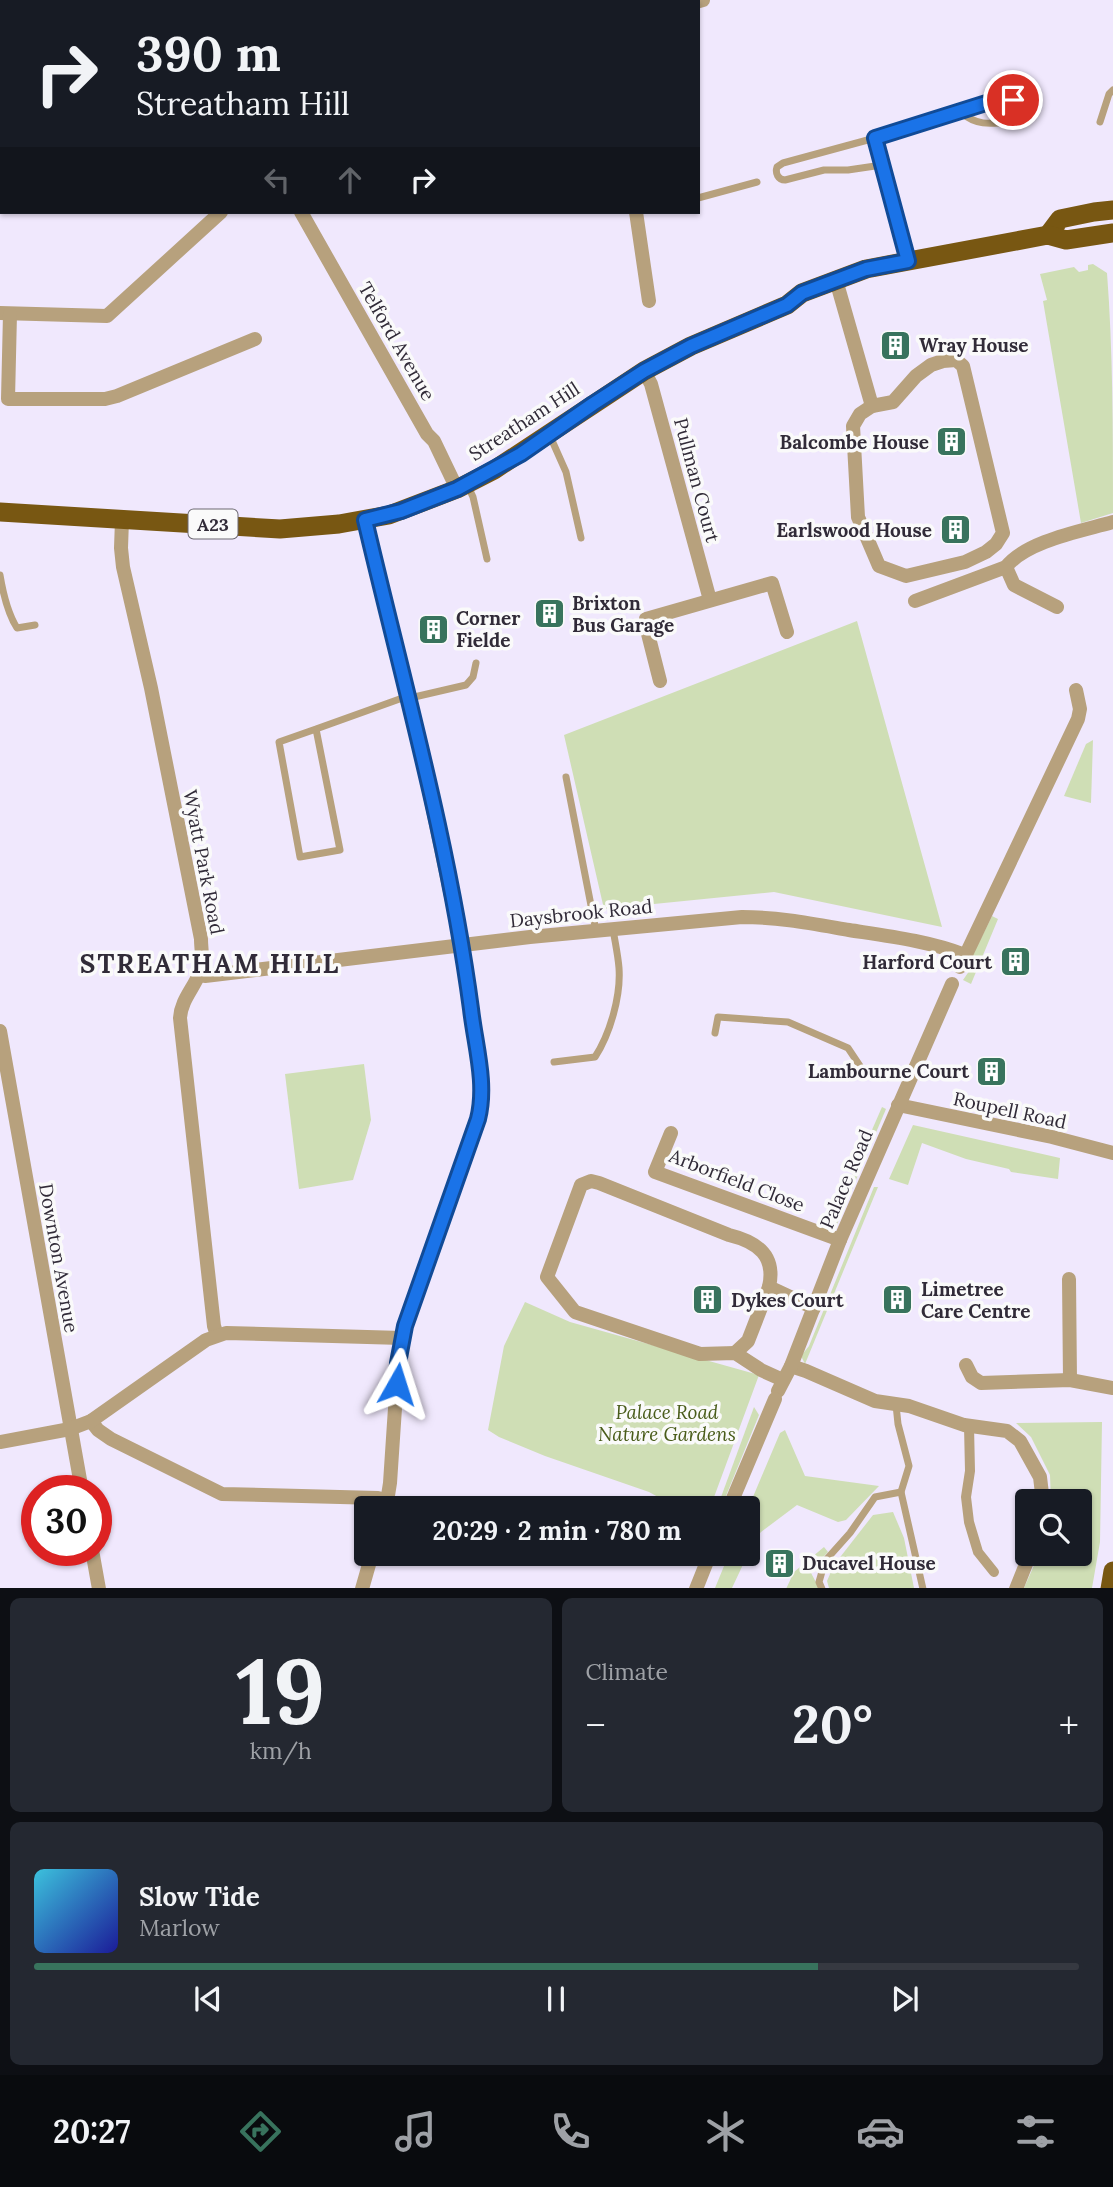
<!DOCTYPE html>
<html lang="en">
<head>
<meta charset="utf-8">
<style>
	body { margin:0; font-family:Lora,serif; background:#242831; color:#f1f3f6; height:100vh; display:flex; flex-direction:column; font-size:26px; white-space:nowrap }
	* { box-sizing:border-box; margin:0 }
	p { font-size:23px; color:#9ea1a6 }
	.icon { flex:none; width:38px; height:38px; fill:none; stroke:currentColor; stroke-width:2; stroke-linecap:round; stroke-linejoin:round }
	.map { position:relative; height:1588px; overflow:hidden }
	.panel { display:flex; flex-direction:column; gap:10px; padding:10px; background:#0d0f14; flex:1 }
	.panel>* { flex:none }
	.hud { position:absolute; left:0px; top:0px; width:700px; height:214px; box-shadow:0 2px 5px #0004; background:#171b24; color:#f1f3f6; overflow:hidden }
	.fabs { position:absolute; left:1015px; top:1489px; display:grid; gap:14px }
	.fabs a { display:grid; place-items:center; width:77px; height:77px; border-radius:7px; background:#171b24; box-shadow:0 2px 5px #0004; font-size:35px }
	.speed { position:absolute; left:21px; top:1475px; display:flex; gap:14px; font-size:35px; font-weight:700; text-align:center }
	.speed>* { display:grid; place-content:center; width:91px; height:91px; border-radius:50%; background:#171b24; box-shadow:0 2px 5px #0004; line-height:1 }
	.speed .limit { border:10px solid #d22; background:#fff; color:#111 }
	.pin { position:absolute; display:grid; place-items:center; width:60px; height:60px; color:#fff; margin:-30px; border:4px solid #fff; border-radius:50%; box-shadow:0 2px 7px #0007 }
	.me { position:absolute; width:77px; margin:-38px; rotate:6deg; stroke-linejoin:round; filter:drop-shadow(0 0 5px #0008) }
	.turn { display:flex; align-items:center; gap:24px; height:147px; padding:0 21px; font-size:32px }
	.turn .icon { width:91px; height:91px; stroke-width:2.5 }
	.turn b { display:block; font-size:49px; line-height:60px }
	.lanes { display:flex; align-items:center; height:66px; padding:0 21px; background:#0003; justify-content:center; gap:35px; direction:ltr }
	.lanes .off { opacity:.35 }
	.big { font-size:52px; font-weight:800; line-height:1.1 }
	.panel .tile { flex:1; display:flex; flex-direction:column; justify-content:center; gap:10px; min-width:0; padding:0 24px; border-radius:10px; background:#242831 }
	.panel .dial { align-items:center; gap:0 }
	.dial b { font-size:91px; line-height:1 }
	.song { display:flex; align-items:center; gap:21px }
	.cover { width:84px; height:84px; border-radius:10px; background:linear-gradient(135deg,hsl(190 70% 55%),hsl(240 70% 35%)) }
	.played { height:7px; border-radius:4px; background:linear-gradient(90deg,#38735d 75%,#363941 75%) }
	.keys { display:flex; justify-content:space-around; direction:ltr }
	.heat { display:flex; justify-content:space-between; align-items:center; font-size:38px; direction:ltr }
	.panel .tiles { flex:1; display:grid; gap:10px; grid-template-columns:1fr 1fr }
	.tile:last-child { grid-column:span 2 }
	.trip { position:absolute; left:354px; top:1496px; width:406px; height:70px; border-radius:7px; background:#171b24; box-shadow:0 2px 5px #0004; font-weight:800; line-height:70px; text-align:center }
	.tab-bar { display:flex; height:112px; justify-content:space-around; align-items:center; background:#090b0e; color:#9ea1a6 }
	.tab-bar .icon { width:49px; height:49px }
	.tab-bar .on { color:#38735d }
	.tab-bar b { font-size:32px; color:#f1f3f6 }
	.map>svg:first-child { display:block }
	.green { fill:#cfdeb5 }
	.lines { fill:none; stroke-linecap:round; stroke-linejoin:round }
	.service { stroke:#b7a17d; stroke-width:7 }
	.pedestrian { stroke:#b7a17d; stroke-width:10 }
	.minor { stroke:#b7a17d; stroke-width:14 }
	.trunk { stroke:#785712; stroke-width:19 }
	.route-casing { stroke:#114b97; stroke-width:18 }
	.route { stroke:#1a73e8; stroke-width:12 }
	.labels { text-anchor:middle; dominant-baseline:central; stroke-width:7; stroke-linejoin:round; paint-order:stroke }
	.shield { fill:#fafafa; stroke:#6d6972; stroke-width:2 }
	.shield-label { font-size:18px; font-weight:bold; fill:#312b38 }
	.street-label { font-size:19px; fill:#312b38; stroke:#fafafa }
	.poi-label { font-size:19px; font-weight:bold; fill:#312b38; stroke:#fafafa; text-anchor:start }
	.park-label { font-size:19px; font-style:italic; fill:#495c1a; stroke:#fafafa }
	.district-label { font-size:26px; font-weight:bold; letter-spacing:2px; fill:#312b38; stroke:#fafafa }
</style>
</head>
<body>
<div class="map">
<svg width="1113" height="1589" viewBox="0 0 1113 1589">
	<rect width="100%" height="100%" fill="#f0e8fd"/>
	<!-- green -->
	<g class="green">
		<path d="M1093 264 1107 273C1113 351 1113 433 1113 513L1081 523 1043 301 1047 300 1040 274 1074 267 1079 272 1088 270V265Z"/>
		<polygon points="857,621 942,927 774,892 604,909 564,735"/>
		<polygon points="1093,740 1091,803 1064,796 1086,744"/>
		<polygon points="992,916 998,919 971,984 963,980 972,967 972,956"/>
		<polygon points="364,1064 371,1120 353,1180 299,1189 285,1074"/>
		<polygon points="882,1107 886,1109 835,1229 829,1228"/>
		<polygon points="913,1125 1060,1158 1058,1179 1011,1172 1009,1169 966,1159 922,1143 908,1185 889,1179"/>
		<polygon points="874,1187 878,1187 805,1364 801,1356 809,1346"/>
		<polygon points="525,1302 570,1322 759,1375 710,1508 678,1508 649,1492 545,1456 499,1437 488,1430 504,1346"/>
		<polygon points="754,1407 759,1415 721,1508 717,1508"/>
		<polygon points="1102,1422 1100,1542 1092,1588 1024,1588 1039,1554 1080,1554 1080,1502 1051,1501 1050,1475 1031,1437 1016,1423"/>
		<polygon points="785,1430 805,1476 879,1486 846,1520 838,1522 797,1505 761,1532 755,1539 732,1588 715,1588 729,1554 747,1554 747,1511 780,1433"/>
		<polygon points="893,1512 904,1538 914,1588 829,1588 827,1581 834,1565 873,1515"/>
		<polygon points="824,1547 828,1552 810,1571 819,1588 786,1589 794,1572"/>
	</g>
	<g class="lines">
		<!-- service -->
		<g class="service">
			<polyline points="1100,122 1109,94 1113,90"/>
			<path d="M875 138 783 163 777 167C775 173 778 180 785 180L824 170H848L882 165 875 138 1002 98 1010 97 1016 107 1017 114 1011 122C990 124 977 126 960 112"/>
			<polyline points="698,198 757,182"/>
			<polyline points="550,436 566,472 581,538"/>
			<polyline points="467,484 473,497 487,559"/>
			<path d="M0 575C3 593 7 612 17 628L35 625"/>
			<polyline points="410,698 466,685 473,677 476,663"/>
			<polyline points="316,729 279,742 300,857 340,850 316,729 408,696"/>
			<polyline points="566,777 596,931"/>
			<polyline points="715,1033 718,1017 788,1022 848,1048 860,1066"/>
			<path d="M554 1062 595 1057C610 1034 621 996 619 968 618 955 615 942 613 929"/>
			<polyline points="896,1405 898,1424 909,1466 901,1492 923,1589"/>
			<polyline points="822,1589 819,1582 825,1561 850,1533 875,1497 901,1492"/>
		</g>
		<!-- pedestrian -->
		<polyline class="pedestrian" points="969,1426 970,1471 966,1497 969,1522 978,1552 994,1572"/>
		<!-- minor -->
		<g class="minor">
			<polyline points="220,0 220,2"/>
			<polyline points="408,0 408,2"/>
			<polyline points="612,0 612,2"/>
			<polyline points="696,2 703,0"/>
			<polyline points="0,97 2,97"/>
			<polyline points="882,165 908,261"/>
			<polyline points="301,212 427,434 434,441 457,489"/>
			<polyline points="636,212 649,301"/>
			<polyline points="836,280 872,406"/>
			<polyline points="0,313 107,316 221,212"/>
			<polyline points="10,314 8,399 105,399 117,396 255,339"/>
			<polygon points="956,360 963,366 1003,533 996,544 986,552 965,562 906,576 879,566 858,517 853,426 860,414 872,406 893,402 916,376 931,365 943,361"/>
			<polyline points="644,371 651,384 710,600"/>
			<path d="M122 520 121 548 123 567 151 688 201 939C201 950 204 962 200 972 194 988 181 1000 180 1018L214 1326 217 1335"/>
			<polyline points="365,520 409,695 463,954 481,1081 482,1094 478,1119 405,1326 398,1363 390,1483 386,1508"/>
			<polyline points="1006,567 1014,585 1057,607"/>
			<path d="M915 601 1006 567C1026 541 1082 531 1113 522"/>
			<polyline points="660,681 646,626 646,619 772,583 787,632"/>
			<polyline points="960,967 1078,719 1080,709 1076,690"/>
			<path d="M200 973 205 976 530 937 742 917C779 917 814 924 849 930 888 936 929 941 965 955"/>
			<polyline points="0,1031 82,1491"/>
			<polyline points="898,1105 1052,1137 1113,1153"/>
			<polyline points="671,1133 655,1172 840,1240"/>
			<polyline points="1069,1279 1070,1380"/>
			<polyline points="735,1353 748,1341 769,1287"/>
			<polyline points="966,1365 972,1377 981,1383 1070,1380 1113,1388"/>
			<polyline points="791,1366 806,1371 875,1401 909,1406 964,1425 1007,1431 1020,1441 1040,1477 1043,1502"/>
			<path d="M783 1380 761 1370 735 1353 700 1354 575 1312 547 1277 581 1185 591 1181 599 1183 729 1235C758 1242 776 1256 769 1287L814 1308"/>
			<polyline points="778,1391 791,1366 840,1240 952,984"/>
			<polyline points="91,1421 98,1430 111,1439 222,1494 378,1498 387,1500"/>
			<polyline points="0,1442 70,1429 91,1421 206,1340 226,1333 402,1338"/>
			<polyline points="729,1508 775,1399"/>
			<polyline points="92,1550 99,1589"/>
			<polyline points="362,1589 372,1554"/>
			<polyline points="696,1589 710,1554"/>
			<polyline points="1016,1589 1030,1554"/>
		</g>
		<!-- trunk -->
		<g class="trunk">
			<polyline points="1048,235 1060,219 1094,212 1113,210"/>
			<polyline points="0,512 280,529 339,524 389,515 457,489 494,470 644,371 691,346 787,305 802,293 866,269 1048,235 1066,240 1113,233"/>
			<polyline points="1110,1589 1113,1571"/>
		</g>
	</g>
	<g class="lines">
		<defs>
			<path id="route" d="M397 1384 398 1363 405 1326 478 1119C487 1083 475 1045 471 1009 449 843 403 682 365 520L401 511 457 489 521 454 593 404 644 371 691 346 787 305 802 293 866 269 908 261 875 138 1002 98 1010 97 1013 100"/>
		</defs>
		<!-- route casing -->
		<use href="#route" class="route-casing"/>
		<!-- route -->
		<use href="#route" class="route"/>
	</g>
	<!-- icons -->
	<defs>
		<symbol id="building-square" viewBox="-11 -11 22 22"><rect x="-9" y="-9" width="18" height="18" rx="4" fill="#38735d" stroke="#fafafa"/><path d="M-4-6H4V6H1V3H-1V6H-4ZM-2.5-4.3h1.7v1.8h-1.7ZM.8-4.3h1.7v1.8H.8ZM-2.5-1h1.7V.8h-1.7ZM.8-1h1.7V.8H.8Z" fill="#fff"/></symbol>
	</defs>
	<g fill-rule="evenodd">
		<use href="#building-square" x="878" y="328" width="35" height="35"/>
		<use href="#building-square" x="934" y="424" width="35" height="35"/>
		<use href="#building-square" x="938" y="512" width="35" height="35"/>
		<use href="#building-square" x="532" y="596" width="35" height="35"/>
		<use href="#building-square" x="416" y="612" width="35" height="35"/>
		<use href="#building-square" x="998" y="944" width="35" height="35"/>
		<use href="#building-square" x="974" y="1054" width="35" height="35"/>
		<use href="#building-square" x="690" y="1282" width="35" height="35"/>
		<use href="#building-square" x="880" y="1282" width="35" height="35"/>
		<use href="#building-square" x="762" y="1546" width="35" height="35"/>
	</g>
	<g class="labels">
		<!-- shield labels -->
		<rect class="shield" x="188.5" y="509.5" width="49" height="29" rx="5"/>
		<g class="shield-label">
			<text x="213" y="524">A23</text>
		</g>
		<!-- street labels -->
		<g class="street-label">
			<text transform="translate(397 341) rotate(60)">Telford Avenue</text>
			<text transform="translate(524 421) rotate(-33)">Streatham Hill</text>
			<text transform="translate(697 480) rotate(75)">Pullman Court</text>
			<text transform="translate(204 862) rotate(79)">Wyatt Park Road</text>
			<text transform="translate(581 913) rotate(-6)">Daysbrook Road</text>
			<text transform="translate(1010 1110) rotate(12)">Roupell Road</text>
			<text transform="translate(846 1179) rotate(-67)">Palace Road</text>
			<text transform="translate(737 1180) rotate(21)">Arborfield Close</text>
			<text transform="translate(59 1258) rotate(80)">Downton Avenue</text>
		</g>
		<!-- poi labels -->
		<g class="poi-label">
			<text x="919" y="345">Wray House</text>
			<text x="929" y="442" text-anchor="end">Balcombe House</text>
			<text x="932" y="530" text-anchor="end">Earlswood House</text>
			<text x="572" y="603">Brixton<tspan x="572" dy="22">Bus Garage</tspan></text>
			<text x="456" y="618">Corner<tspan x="456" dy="22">Fielde</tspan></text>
			<text x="992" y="962" text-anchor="end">Harford Court</text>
			<text x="969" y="1071" text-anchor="end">Lambourne Court</text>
			<text x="921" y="1289">Limetree<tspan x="921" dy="22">Care Centre</tspan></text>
			<text x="731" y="1300">Dykes Court</text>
			<text x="802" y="1563">Ducavel House</text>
		</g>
		<!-- park labels -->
		<g class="park-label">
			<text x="667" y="1412">Palace Road<tspan x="667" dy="22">Nature Gardens</tspan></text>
		</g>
		<!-- district labels -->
		<g class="district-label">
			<text x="210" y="963">STREATHAM HILL</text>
		</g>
	</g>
</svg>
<div class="fabs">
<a><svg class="icon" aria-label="search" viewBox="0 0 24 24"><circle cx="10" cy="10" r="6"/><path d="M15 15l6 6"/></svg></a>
</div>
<div class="speed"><div class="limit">30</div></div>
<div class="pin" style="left:1013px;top:100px;background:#d93025"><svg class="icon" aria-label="arrive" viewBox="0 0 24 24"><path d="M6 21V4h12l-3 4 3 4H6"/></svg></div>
<svg class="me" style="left:397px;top:1384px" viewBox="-20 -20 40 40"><path d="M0-17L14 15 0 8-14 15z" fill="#1a73e8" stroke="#fff" stroke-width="4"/></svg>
<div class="trip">20:29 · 2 min · 780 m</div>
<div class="hud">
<div class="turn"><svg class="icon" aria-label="right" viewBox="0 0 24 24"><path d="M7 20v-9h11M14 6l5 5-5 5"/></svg><div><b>390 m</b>Streatham Hill</div></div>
<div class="lanes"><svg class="icon off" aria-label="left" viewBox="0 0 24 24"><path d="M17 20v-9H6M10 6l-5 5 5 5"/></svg><svg class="icon off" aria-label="ahead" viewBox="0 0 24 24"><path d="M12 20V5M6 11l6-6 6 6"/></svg><svg class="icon" aria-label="right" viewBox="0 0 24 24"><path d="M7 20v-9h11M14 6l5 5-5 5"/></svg></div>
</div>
</div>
<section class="panel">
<div class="tiles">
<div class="tile dial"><b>19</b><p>km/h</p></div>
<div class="tile"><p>Climate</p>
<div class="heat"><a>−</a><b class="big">20°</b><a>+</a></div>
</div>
<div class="tile">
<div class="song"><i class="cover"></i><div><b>Slow Tide</b><p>Marlow</p></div></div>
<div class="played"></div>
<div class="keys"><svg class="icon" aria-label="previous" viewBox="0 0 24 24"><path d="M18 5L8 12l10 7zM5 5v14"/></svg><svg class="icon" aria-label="pause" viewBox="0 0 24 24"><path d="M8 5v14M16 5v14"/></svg><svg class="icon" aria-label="next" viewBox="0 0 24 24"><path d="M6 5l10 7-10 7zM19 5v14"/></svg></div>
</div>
</div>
</section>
<nav class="tab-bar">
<b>20:27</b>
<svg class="icon on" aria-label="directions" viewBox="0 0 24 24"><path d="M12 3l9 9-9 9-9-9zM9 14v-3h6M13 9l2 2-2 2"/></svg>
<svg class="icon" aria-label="music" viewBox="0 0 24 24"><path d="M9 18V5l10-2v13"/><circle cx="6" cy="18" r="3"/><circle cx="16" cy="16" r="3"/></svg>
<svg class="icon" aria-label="phone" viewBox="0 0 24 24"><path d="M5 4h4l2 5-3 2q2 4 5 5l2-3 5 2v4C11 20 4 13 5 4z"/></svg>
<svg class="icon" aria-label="climate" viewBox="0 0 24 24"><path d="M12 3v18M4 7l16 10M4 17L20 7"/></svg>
<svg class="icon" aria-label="car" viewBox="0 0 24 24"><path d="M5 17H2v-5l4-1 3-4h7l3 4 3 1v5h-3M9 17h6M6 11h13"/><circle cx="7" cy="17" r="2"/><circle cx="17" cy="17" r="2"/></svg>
<svg class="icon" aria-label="filters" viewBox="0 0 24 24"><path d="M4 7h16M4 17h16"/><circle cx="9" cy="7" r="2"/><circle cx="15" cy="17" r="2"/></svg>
</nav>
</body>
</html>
